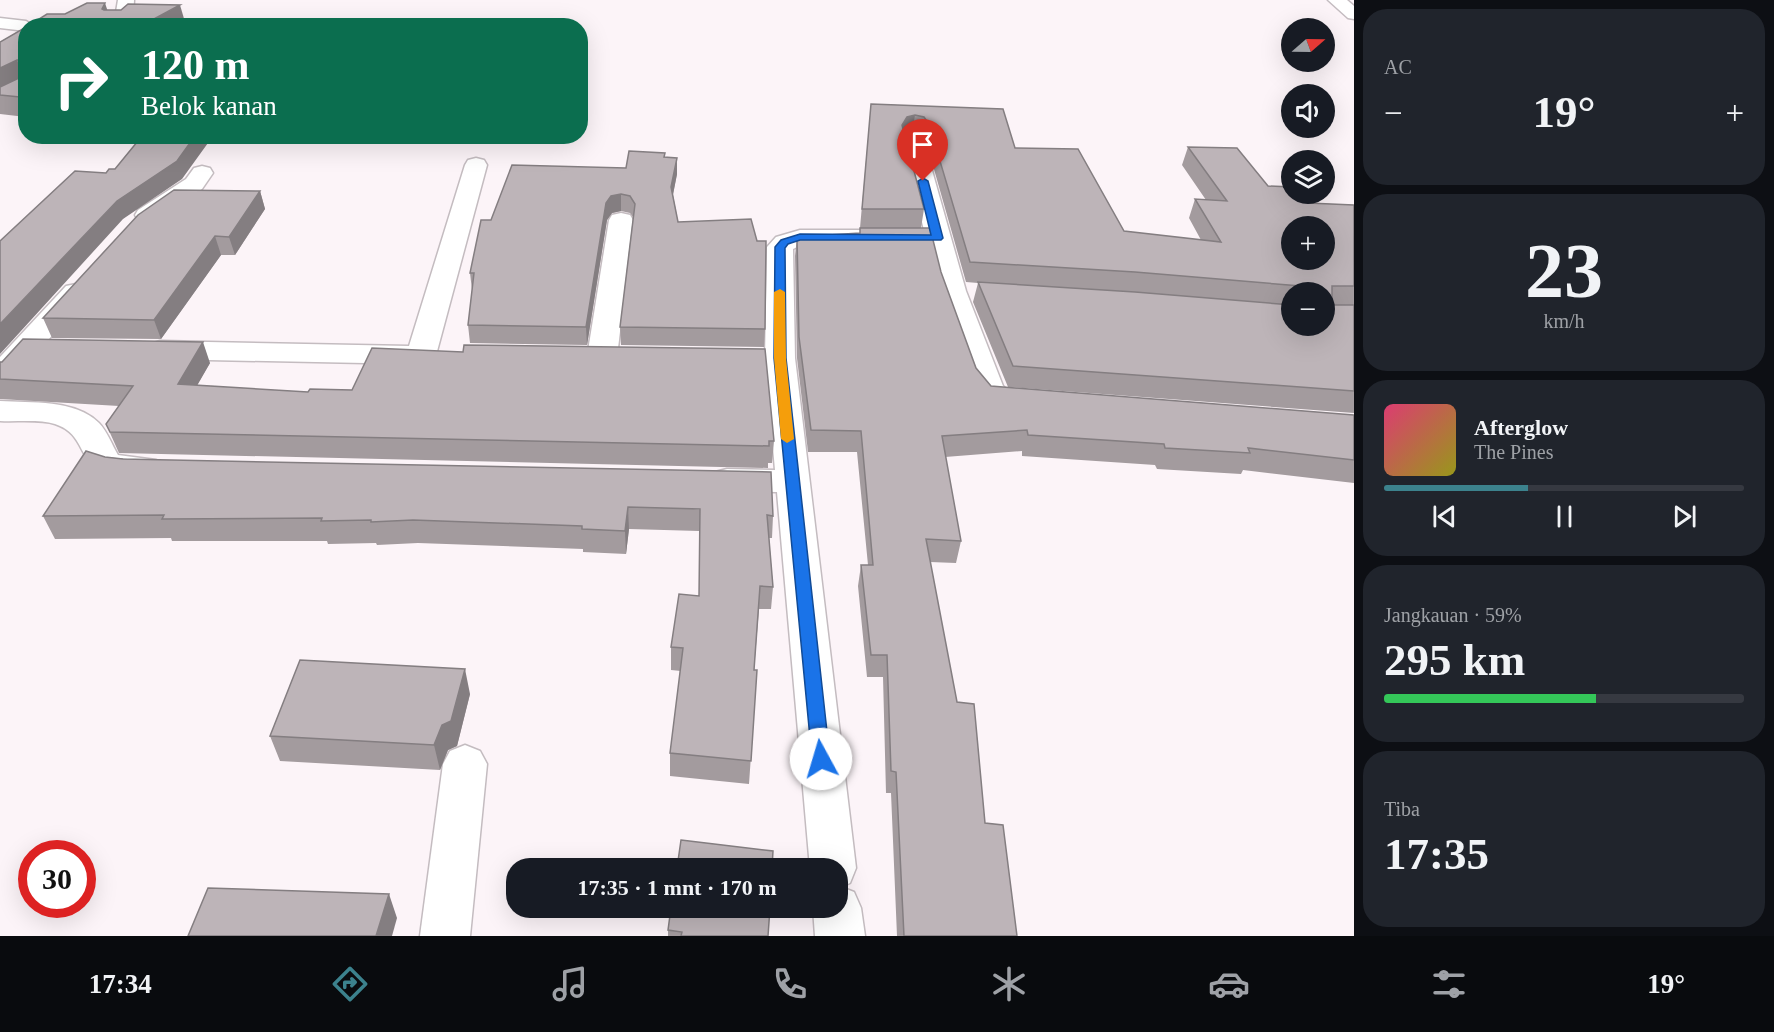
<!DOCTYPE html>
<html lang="id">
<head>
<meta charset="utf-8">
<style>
	body { margin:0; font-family:Georgia,serif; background:#20242c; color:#f1f3f6; height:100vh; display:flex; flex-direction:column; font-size:22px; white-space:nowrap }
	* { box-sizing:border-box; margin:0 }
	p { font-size:20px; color:#9ea1a6 }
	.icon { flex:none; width:33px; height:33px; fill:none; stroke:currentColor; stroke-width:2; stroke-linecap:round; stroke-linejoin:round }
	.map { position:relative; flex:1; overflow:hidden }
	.drawer { display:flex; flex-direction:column; gap:9px; padding:9px; background:#0d0f14; width:420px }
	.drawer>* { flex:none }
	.guide { position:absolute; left:18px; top:18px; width:570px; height:126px; border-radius:24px; box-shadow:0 6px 24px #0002; background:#0b6e4f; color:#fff; overflow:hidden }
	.needle { width:39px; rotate:70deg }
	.buttons { position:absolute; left:1281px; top:18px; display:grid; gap:12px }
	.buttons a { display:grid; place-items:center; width:54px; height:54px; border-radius:50%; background:#171b24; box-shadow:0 6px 24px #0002; font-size:30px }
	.speed { position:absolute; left:18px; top:840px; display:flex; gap:12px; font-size:30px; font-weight:700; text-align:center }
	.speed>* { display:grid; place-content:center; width:78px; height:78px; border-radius:50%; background:#171b24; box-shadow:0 6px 24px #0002; line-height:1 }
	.speed .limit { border:9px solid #d22; background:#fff; color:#111 }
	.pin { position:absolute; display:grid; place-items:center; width:51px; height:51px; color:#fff; margin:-62px -26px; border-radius:50% 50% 50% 0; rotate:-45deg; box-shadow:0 0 6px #0007 }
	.pin .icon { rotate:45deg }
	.me { position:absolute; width:66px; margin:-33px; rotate:354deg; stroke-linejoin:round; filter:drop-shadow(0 0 4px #0008) }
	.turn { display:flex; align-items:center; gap:21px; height:126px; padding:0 24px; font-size:27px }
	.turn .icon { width:78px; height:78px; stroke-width:2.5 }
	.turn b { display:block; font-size:42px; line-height:51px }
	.big { font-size:45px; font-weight:700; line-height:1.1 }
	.drawer .widget { flex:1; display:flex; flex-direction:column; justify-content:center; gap:9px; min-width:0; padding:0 21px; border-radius:24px; background:#20242c }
	.drawer .dial { align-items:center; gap:0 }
	.dial b { font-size:78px; line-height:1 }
	.song { display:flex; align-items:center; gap:18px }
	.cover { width:72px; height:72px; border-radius:9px; background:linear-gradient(135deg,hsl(340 70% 55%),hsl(60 70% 35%)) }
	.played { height:6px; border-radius:3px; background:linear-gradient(90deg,#3c828d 40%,#363941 40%) }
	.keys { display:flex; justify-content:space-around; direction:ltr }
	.heat { display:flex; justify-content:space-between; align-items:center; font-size:33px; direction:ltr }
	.charge { height:9px; border-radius:4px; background:linear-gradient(90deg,#34c759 59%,#363941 0) }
	.trip { position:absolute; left:506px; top:858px; width:342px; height:60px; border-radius:24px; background:#171b24; box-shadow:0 6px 24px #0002; font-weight:700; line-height:60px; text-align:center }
	.tabs { display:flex; height:96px; justify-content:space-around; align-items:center; background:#090b0e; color:#9ea1a6 }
	.tabs .icon { width:42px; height:42px }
	.tabs .current { color:#3c828d }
	.tabs b { font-size:27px; color:#f1f3f6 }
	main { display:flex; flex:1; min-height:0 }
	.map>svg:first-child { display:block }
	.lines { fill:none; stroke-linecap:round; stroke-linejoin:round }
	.minor-casing { stroke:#c4bcc0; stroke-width:3 }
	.minor { fill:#fff; fill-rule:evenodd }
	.wall { fill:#a39b9e; fill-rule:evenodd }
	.shaded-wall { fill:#847e81 }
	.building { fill:#bdb4b8; stroke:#847e81; stroke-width:1.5; fill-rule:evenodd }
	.route { fill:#1a73e8; stroke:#114b97; stroke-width:1.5 }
	.slow { fill:#f59e0b }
</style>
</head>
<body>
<main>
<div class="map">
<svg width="1354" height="936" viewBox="0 0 1354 936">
	<rect width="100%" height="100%" fill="#fcf4f8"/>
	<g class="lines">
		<defs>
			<g id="minor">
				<polygon points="118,0 134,0 133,18 127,26 110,26 115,18"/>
				<polygon points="1328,0 1347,0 1354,6 1354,19 1348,18"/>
				<polygon points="0,18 26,21 34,26 26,26 26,31 0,28"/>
				<path d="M913 135 921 137 924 142 966 291 1003 386 1007 390 1031 395 1035 402 1031 409C1019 412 997 412 986 404 967 392 935 272 928 245H802L793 249 795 358 856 868 850 883 841 887 854 892 861 908 865 936H815L813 908H837V868H810L777 492 727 491 715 488 710 480 715 472 727 469 775 470 765 358 767 247 776 237 800 230H924L902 142 905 137Z"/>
				<polygon points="476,158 484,160 487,165 436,355 431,361 414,364 160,359 150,356 146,350 150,344 160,341 409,346 465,165 468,160"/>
				<polygon points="202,166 210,168 213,173 202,189 156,220 147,222 138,220 135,215 138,210 186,179 194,168"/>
				<polygon points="621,213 630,215 633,220 617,357 612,363 602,366 592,363 587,357 609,220 612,215"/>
				<polygon points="76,284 86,286 89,292 86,298 11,381 0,384 0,357 66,286"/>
				<path d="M0 401C31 403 75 399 99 423 107 431 112 445 118 455L156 460 160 468 156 476C140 480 106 482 94 468 79 452 80 432 55 424 39 419 17 422 0 421Z"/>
				<polygon points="465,745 480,751 487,764 470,936 420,936 443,764 450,751"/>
			</g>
		</defs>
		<!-- minor casing -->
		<use href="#minor" class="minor-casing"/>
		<!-- minor -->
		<use href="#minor" class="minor"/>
	</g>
	<!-- wall -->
	<g class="wall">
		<polygon points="26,27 26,117 0,114 0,42"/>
		<path d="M871 104 1003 109 1015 148 1124 231 1201 240 1189 218 1195 199 1206 200 1182 165 1188 147 1268 186 1308 203 1354 205V413L1008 387 973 302 978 283 966 282 926 141 922 135 912 133 905 135 924 209 921 228H860ZM1292 292H1324L1292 326Z"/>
		<polygon points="665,157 677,174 673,195 678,222 765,329 764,347 621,345 620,327 633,217 630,213 621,211 612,213 607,220 587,345 470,343 468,325 472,290 470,273 626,168"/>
		<polygon points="260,191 265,209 235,255 221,255 161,339 52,338 43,318"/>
		<polygon points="797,237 941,272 976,368 991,386 1354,415 1354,483 1243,470 1241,474 1157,469 1155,465 1022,456 1022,451 945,457 961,541 956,563 930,562 957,702 985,823 1017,936 897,936 891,793 886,793 883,677 867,677 858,586 861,565 868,565 857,452 808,452 797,358 795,256"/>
		<polygon points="0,362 210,363 197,385 774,441 772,463 768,463 768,468 119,453 106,424 119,406 0,399"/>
		<polygon points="105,457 773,516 772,538 769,538 773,587 771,609 759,609 754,670 757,670 749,784 670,776 670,753 681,671 671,670 671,647 699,596 699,531 629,529 626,554 583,552 583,549 418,543 377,545 376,543 328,544 327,541 172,541 171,538 55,539 43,516"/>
		<polygon points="470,694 457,746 448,750 440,770 280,761 270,736"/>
		<polygon points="668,930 768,936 668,936"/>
	</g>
	<!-- shaded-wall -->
	<g class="shaded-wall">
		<polygon points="105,3 111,21 102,9"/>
		<polygon points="180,5 185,22 179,26 141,26"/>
		<polygon points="17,60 25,79 0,91 0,68"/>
		<polygon points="26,93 26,112 20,97"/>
		<polygon points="915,115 912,133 904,135 902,125 907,117"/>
		<polygon points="195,136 213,136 182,179 123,219 0,354 0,324 117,201"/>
		<polygon points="677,158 677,174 671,204 671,187"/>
		<polygon points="260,191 265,209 235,255 229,237"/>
		<polygon points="621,194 621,211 612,213 607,220 587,345 586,327 606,203 611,196"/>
		<polygon points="215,236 221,255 161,339 154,320"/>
		<polygon points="203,342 210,363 186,405 178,384"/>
		<polygon points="628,507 629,529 626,554 625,531"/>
		<polygon points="465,669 470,694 457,746 448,750 440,770 434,745"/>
		<polygon points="389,894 397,918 392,936 376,936"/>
	</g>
	<!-- building -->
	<g class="building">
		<polygon points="87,3 105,3 102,9 104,10 121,10 128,4 180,5 141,26 28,26 47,14 65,14"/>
		<polygon points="26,27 26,93 20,97 0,95 0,87 19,78 20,60 17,60 0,68 0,42"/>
		<path d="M871 104 1003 109 1015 148 1078 149 1124 231 1221 242 1195 199 1227 201 1188 147 1237 148 1268 186 1292 187V194H1303L1308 203 1354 205V286H1332V305H1354V391L1013 366 978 282 1135 292 1292 305V326H1324V292H1303V288L1301 286 1135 272 970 262 929 124 924 117 915 115 907 117 902 125 924 209H862ZM1292 226H1324V260H1292Z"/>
		<polygon points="142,136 195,136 177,161 117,201 0,324 0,241 75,171 106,173 109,169 115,169"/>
		<polygon points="629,151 665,153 664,157 677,158 671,187 678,222 751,219 757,241 766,241 765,329 620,327 635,204 630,196 621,194 611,196 606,203 586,327 468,325 474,273 470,273 481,220 491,220 512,165 626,168"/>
		<polygon points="174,190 260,191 229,237 215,236 154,320 43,318 138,215"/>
		<polygon points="860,228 930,228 941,272 976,368 991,386 1354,415 1354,460 1248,448 1250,453 1165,448 1164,444 1028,435 1027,430 942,436 961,541 926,539 957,702 974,704 985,823 1003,825 1017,936 904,936 896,772 891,771 887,655 871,655 861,565 873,565 861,431 811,430 799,337 797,237 860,233"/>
		<polygon points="23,339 203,342 178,384 308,392 310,389 352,390 372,348 463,352 464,345 765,349 774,441 769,441 769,446 110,432 106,424 133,386 0,379 0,362 2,362"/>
		<polygon points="86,451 105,457 123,459 771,472 773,516 767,515 773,587 760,586 754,670 757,670 751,761 670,753 683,648 671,647 679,594 699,596 700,509 628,507 625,531 582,529 582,526 413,520 371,522 371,520 321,521 322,518 162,519 164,515 43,516"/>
		<polygon points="300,660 465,669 451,721 442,725 434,745 270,736"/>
		<polygon points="681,840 773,851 772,868 677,868"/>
		<polygon points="208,888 389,894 376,936 188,936"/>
		<polygon points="671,908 770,908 768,936 681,936 682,932 668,930"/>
	</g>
	<!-- route -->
	<polygon class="route" points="923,178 928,181 943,238 941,240 800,240 788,244 785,248 786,358 830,759 827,764 821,766 814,764 812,759 774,358 775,247 781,240 800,234 931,235 918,181"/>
	<!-- slow -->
	<polygon class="slow" points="780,289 785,292 786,358 794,439 787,443 781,439 774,358 774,292"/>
</svg>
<div class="buttons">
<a><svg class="needle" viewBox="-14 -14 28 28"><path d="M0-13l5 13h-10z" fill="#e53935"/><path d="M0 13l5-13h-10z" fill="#9ea1a6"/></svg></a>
<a><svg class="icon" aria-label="sound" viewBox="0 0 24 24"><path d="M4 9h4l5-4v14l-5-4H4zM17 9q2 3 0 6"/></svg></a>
<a><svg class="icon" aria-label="layers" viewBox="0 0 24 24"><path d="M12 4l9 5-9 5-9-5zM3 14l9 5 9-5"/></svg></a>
<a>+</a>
<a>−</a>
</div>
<div class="speed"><div class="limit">30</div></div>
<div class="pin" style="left:923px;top:181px;background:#d93025"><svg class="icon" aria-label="arrive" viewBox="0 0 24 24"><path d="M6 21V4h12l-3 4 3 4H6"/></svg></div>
<svg class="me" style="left:821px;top:759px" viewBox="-20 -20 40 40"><circle r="19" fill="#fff"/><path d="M0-13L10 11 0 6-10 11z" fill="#1a73e8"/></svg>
<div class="trip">17:35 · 1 mnt · 170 m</div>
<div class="guide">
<div class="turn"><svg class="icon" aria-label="right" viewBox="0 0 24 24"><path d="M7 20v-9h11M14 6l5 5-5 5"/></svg><div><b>120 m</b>Belok kanan</div></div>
</div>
</div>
<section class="drawer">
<div class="widget"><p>AC</p>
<div class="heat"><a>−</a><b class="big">19°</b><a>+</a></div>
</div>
<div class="widget dial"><b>23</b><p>km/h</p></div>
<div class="widget">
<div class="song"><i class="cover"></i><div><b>Afterglow</b><p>The Pines</p></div></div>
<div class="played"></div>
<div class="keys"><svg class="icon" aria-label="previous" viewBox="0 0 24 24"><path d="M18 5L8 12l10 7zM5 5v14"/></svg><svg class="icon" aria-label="pause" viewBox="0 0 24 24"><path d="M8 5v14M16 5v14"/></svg><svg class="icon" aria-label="next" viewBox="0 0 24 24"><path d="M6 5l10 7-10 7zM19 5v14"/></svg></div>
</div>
<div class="widget"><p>Jangkauan · 59%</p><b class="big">295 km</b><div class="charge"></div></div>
<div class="widget"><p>Tiba</p><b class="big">17:35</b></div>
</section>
</main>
<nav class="tabs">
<b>17:34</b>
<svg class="icon current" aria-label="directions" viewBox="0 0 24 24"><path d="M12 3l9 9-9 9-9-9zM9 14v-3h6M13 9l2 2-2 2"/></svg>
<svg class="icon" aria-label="music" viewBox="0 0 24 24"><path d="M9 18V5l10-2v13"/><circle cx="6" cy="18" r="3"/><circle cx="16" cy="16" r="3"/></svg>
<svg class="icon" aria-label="phone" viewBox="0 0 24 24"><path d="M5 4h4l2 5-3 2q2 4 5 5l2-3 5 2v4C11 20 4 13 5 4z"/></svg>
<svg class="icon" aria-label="climate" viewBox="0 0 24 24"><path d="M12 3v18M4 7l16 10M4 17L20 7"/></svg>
<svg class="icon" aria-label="car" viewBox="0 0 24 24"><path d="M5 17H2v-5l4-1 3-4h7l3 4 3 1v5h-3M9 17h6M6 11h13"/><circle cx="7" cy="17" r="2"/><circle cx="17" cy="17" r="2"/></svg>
<svg class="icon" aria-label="filters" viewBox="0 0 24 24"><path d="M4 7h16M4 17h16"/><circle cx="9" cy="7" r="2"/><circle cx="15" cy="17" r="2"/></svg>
<b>19°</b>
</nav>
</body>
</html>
